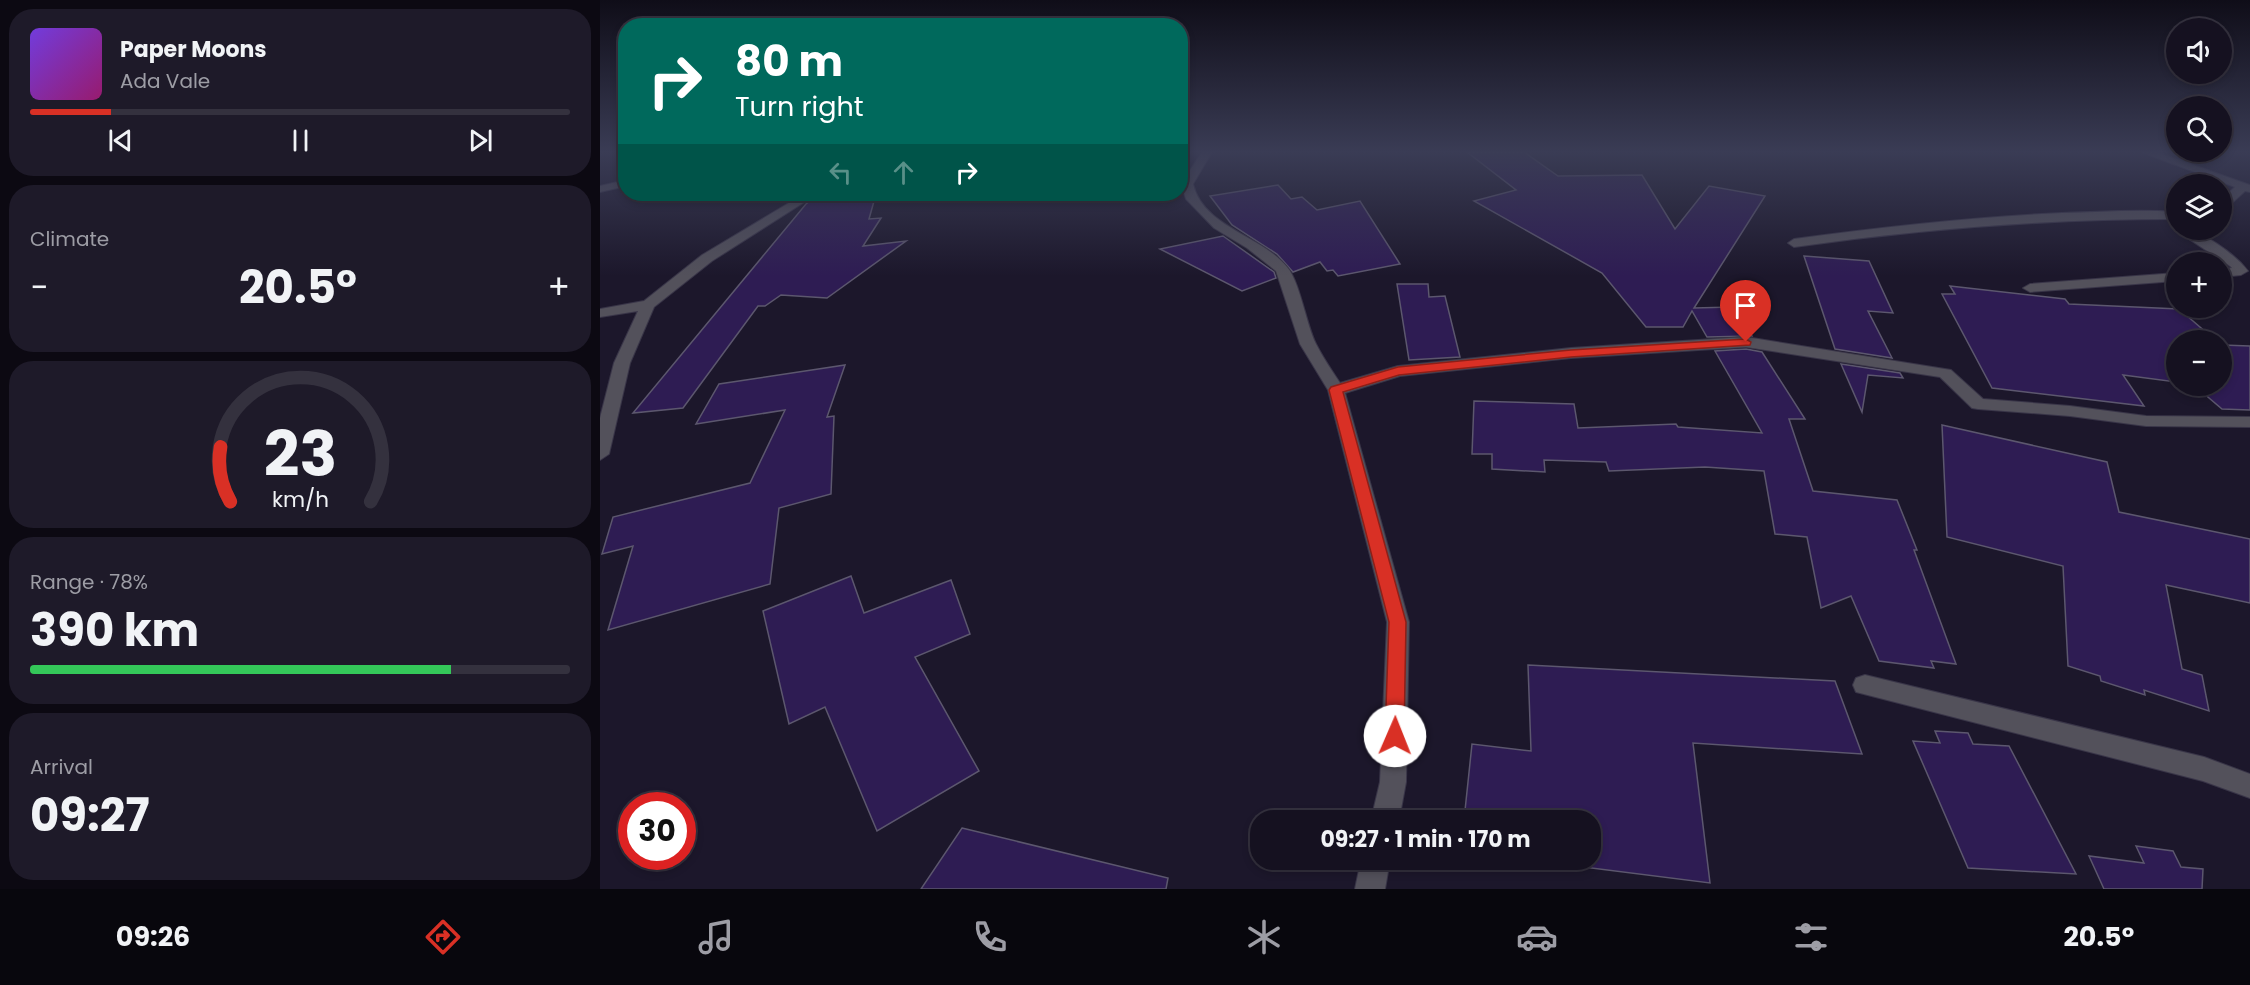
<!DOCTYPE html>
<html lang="en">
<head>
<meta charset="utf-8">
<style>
	body { margin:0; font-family:Poppins,sans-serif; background:#1e1a29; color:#f1f3f6; height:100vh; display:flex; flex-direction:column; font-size:22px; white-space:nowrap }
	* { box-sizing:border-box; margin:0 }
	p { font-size:20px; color:#9d9da5 }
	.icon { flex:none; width:33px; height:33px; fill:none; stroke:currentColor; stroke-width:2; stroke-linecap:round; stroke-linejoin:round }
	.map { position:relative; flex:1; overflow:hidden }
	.drawer { display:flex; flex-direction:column; gap:9px; padding:9px; background:#0c0912; width:600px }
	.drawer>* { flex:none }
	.guide { position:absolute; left:18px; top:18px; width:570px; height:183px; border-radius:24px; box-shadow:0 3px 9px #0003,0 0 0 2px #34313e; background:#00695c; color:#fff; overflow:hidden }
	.fabs { position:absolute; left:1566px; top:18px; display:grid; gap:12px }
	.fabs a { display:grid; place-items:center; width:66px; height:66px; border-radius:50%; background:#151120; box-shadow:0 3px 9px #0003,0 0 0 2px #34313e; font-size:30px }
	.speed { position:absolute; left:18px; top:792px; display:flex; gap:12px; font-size:30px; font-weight:700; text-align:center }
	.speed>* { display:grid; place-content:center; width:78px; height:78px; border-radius:50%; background:#151120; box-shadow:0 3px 9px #0003,0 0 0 2px #34313e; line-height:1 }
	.speed .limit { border:9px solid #d22; background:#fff; color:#111 }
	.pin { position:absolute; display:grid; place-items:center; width:51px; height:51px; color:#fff; margin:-62px -26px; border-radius:50% 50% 50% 0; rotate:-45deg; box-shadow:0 0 6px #0007 }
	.pin .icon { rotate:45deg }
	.me { position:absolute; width:66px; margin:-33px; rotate:1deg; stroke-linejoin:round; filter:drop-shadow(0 0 4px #0008) }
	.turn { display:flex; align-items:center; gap:21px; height:126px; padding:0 18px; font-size:27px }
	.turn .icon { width:78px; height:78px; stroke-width:2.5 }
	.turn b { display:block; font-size:42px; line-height:51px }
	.lanes { display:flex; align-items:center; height:57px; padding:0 18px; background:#0003; justify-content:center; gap:30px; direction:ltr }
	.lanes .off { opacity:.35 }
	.big { font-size:45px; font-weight:700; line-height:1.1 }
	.drawer .card { flex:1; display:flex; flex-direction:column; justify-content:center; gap:9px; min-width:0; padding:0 21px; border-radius:24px; background:#1e1a29 }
	.drawer .dial { align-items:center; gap:0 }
	.dial svg { height:156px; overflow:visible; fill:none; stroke:#34313e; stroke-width:7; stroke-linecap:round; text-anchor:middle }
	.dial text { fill:#f1f3f6; stroke:none }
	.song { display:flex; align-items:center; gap:18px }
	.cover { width:72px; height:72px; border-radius:9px; background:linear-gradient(135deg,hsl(260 70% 55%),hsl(320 70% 35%)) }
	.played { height:6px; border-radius:3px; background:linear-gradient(90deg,#d93025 15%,#34313e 15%) }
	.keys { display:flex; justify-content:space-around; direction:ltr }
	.heat { display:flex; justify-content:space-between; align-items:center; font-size:33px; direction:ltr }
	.charge { height:9px; border-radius:4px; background:linear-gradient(90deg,#34c759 78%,#34313e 0) }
	.trip { position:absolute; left:650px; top:810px; width:351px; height:60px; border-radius:24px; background:#151120; box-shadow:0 3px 9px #0003,0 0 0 2px #34313e; font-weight:700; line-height:60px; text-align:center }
	.tabs { display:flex; height:96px; justify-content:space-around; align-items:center; background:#08070d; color:#9d9da5 }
	.tabs .icon { width:42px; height:42px }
	.tabs .on { color:#d93025 }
	.tabs b { font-size:27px; color:#f1f3f6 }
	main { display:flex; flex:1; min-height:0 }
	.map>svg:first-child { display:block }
	.building { fill:#2e1c53; stroke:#5c576e; stroke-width:1.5 }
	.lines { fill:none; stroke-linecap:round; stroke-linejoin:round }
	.street-casing { stroke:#393548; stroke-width:2 }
	.street { fill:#53515b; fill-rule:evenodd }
	.route { fill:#d93025; stroke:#8d1f18; stroke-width:1.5 }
</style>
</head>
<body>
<main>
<section class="drawer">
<div class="card">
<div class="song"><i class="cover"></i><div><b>Paper Moons</b><p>Ada Vale</p></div></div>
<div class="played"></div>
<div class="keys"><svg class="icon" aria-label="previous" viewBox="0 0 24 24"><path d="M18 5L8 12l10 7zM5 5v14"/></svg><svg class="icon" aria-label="pause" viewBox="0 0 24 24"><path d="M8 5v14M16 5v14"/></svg><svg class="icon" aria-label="next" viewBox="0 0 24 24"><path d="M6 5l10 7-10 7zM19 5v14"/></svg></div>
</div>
<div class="card"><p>Climate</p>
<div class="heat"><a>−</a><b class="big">20.5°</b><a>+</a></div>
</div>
<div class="card dial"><svg viewBox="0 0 100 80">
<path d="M14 69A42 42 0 1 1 86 69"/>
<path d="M14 69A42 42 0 0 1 9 41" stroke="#d93025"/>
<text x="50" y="56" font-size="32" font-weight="700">23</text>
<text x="50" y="72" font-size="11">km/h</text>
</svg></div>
<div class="card"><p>Range · 78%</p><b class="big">390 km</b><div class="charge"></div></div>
<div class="card"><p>Arrival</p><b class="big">09:27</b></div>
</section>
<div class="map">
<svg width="1650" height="889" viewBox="0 0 1650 889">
	<rect width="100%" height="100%" fill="#1c172b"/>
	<!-- building -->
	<g class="building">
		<polygon points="867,152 924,152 958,176 1042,175 1075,229 1109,186 1165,196 1094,308 1133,307 1152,336 1107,337 1092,311 1083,327 1046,327 1002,273 874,201 916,190"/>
		<polygon points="678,185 691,199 702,197 717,210 760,201 800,264 738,276 733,270 727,271 720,262 693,272 677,254 632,225 610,196"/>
		<polygon points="276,194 269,219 281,218 263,246 306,241 227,298 181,295 165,306 158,306 83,408 33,413 206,204 219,195"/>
		<polygon points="623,236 674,272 676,278 642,291 560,249"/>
		<polygon points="1204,256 1269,261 1293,313 1268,311 1292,358 1235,349"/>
		<polygon points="797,284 828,284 829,297 845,296 860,357 809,360"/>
		<polygon points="1350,286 1465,299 1469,304 1579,309 1615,340 1576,340 1576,382 1523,375 1544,406 1392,388 1342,294 1355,294"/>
		<polygon points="1622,345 1650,346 1650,410 1622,409 1595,386 1622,386"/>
		<polygon points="1146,349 1162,352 1205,419 1189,419 1213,491 1297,500 1317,550 1314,550 1356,664 1331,661 1334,668 1279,661 1251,596 1221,608 1207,537 1175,534 1164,471 1105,467 1009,471 1006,462 944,460 945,472 892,469 892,454 872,454 874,401 974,404 978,428 1076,424 1078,427 1162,433 1115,351"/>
		<polygon points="1241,364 1300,373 1303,378 1268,375 1262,412"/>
		<polygon points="245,365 227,417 234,416 231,494 179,508 170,584 8,630 33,546 2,554 13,517 150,483 185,410 96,424 119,384"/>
		<polygon points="1342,425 1507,462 1519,512 1650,539 1650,603 1566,585 1582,669 1602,675 1609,711 1544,690 1545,695 1501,681 1500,676 1468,666 1463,566 1347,537"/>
		<polygon points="251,576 264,613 351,580 370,634 315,657 379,771 277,831 225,707 189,724 163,611"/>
		<polygon points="928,665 1235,681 1262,754 1093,743 1110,883 928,860 990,860 990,820 864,820 872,744 931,751"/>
		<polygon points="1335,731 1368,733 1373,744 1409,746 1476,874 1368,868 1313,741 1340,743"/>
		<polygon points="362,828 568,878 566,889 321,889"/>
		<polygon points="1536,846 1573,851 1581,867 1603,869 1602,889 1504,889 1489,856 1544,863"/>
	</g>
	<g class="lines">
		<defs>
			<g id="street">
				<path d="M602 152H612L593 184C603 227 661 235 687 267 700 282 706 324 716 344 723 358 732 371 740 383L798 366 971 348 1146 337 1351 370 1383 399 1470 406 1546 416 1650 417V427L1546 426 1470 416 1378 409 1372 408 1340 377 1146 347 971 358 800 376 745 393 809 622 806 782 799 820H771L780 782 787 622 728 390 700 344 676 271 647 248 614 228 586 199 581 184Z"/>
				<polygon points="1541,152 1556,152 1647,184 1650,185 1650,192 1645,191 1633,202 1622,205 1622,199 1635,187"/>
				<polygon points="26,180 26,186 0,192 0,186"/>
				<polygon points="204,194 217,194 112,261 54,307 30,363 9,454 0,460 0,418 14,363 38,311 0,317 0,309 44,301 102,255"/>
				<path d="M1576 212 1575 219C1447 219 1321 229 1194 247L1188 243 1194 239C1283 227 1372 217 1462 213 1500 212 1539 209 1576 212Z"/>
				<path d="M1581 230C1600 228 1636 255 1648 271L1641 275 1622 277V269L1632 268 1630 266 1589 239Z"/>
				<polygon points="1576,273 1576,281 1430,292 1423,288 1430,284"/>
				<polygon points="1265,675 1604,757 1650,774 1650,798 1603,781 1256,692 1253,685 1256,678"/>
				<polygon points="761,860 790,860 785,889 755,889"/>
			</g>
		</defs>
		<!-- street casing -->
		<use href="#street" class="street-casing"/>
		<!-- street -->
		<use href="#street" class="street"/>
	</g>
	<!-- sky -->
	<linearGradient id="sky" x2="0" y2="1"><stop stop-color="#0f0d18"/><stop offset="0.55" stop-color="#3a3c55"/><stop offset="1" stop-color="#3a3c55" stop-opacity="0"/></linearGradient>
	<rect width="1650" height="276" fill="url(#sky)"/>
	<!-- route -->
	<polygon class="route" points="1146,339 1151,342 1150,345 971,357 799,375 743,392 806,622 804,736 801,742 795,744 788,742 785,736 789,622 729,390 731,387 798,367 971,350"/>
</svg>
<div class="fabs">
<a><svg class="icon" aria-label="sound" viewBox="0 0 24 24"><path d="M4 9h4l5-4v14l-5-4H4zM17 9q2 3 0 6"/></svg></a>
<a><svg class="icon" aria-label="search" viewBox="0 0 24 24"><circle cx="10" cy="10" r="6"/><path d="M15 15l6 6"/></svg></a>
<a><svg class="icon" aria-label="layers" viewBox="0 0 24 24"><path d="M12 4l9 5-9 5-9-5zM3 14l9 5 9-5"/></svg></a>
<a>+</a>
<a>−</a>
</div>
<div class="speed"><div class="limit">30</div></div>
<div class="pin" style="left:1146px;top:342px;background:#d93025"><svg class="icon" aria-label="arrive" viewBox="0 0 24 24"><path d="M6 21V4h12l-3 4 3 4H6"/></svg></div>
<svg class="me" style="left:795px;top:736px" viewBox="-20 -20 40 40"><circle r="19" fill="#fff"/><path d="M0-13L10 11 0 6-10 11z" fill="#d93025"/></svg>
<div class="trip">09:27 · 1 min · 170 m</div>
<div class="guide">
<div class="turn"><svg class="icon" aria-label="right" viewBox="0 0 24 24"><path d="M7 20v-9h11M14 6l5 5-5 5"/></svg><div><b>80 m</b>Turn right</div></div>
<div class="lanes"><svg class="icon off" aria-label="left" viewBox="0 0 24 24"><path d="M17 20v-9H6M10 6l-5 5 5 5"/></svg><svg class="icon off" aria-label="ahead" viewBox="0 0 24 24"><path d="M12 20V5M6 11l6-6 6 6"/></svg><svg class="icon" aria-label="right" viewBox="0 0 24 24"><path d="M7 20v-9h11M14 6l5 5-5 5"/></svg></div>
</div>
</div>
</main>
<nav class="tabs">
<b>09:26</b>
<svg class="icon on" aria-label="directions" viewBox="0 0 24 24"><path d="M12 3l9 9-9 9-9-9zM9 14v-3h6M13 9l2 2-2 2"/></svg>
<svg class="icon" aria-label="music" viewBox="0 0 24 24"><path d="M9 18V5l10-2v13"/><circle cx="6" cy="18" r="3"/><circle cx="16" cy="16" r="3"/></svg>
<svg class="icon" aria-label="phone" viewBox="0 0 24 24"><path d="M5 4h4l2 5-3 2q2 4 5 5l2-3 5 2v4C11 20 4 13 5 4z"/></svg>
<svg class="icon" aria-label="climate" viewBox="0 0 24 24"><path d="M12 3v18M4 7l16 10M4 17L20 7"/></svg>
<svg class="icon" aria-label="car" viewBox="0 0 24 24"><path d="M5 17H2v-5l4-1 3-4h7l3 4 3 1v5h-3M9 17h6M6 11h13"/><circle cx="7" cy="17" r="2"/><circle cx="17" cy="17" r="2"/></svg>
<svg class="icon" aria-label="filters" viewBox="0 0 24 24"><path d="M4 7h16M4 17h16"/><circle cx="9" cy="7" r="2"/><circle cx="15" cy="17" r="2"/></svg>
<b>20.5°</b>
</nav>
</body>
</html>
